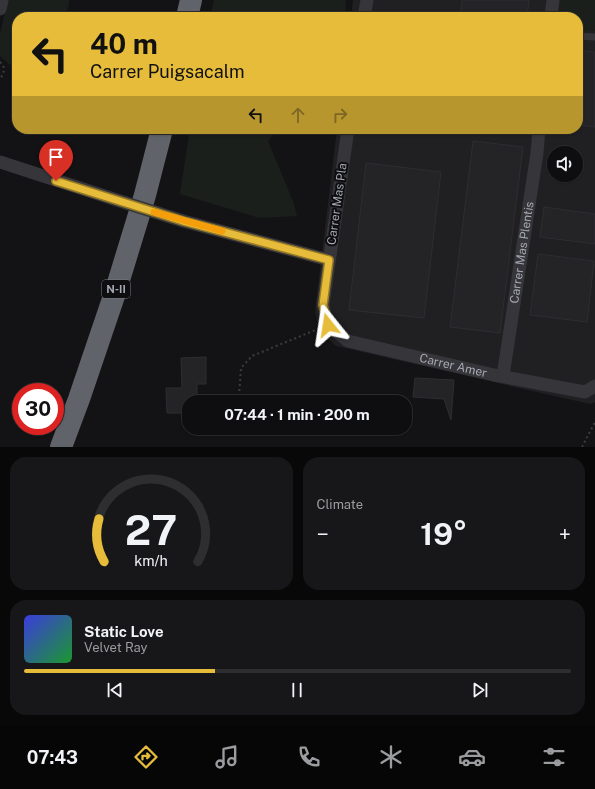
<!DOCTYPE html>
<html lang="en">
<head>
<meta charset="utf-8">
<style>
	body { margin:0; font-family:"Public Sans",sans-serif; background:#171719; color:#f1f3f6; height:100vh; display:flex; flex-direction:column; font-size:15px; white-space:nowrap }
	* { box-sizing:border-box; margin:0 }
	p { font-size:13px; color:#9b9c9f }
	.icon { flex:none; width:22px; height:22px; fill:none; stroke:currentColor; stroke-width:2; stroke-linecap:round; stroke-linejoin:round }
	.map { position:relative; height:447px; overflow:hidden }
	.sheet { display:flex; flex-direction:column; gap:10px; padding:10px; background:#080809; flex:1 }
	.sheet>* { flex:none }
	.top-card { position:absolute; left:12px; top:12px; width:571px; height:122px; border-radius:16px; box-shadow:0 1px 3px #0004,0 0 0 1px #2e2e30; background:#e6bc3a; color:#111; overflow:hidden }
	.tools { position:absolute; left:547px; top:146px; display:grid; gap:8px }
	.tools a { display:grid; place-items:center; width:36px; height:36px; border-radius:50%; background:#0e0e10; box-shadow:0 1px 3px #0004,0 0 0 1px #2e2e30; font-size:20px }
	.speed { position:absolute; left:12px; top:383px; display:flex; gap:8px; font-size:20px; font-weight:700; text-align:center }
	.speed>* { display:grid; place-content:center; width:52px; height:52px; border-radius:50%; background:#0e0e10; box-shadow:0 1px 3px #0004,0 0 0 1px #2e2e30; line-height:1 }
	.speed .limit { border:6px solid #d22; background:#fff; color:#111 }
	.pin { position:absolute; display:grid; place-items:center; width:34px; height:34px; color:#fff; margin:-41px -17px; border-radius:50% 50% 50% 0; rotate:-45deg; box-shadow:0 0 4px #0007 }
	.pin .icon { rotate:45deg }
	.me { position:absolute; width:44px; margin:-22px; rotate:345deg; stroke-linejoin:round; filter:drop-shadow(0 0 3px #0008) }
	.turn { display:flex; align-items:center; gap:14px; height:84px; padding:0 12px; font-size:18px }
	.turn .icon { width:52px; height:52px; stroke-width:2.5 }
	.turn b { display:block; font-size:28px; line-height:34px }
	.lanes { display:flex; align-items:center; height:38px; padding:0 12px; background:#0003; justify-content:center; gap:20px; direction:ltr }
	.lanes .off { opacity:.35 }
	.big { font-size:30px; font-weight:700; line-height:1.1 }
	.sheet .widget { flex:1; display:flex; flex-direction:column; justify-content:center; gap:6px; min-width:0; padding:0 14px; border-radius:16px; background:#171719 }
	.sheet .dial { align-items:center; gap:0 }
	.dial svg { height:104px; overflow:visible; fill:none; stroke:#2e2e30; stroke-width:7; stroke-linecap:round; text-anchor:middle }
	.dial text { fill:#f1f3f6; stroke:none }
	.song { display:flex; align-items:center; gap:12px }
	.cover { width:48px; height:48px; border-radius:6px; background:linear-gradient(135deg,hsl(240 70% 55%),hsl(130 70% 35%)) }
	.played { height:4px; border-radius:2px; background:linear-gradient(90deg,#e6bc3a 35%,#2e2e30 35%) }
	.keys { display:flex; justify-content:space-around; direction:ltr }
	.heat { display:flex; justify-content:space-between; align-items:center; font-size:22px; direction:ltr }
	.sheet .tiles { flex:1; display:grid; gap:10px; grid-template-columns:1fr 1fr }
	.widget:last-child { grid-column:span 2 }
	.trip { position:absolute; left:182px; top:395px; width:230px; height:40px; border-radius:16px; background:#0e0e10; box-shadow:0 1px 3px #0004,0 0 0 1px #2e2e30; font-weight:700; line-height:40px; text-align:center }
	.tab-bar { display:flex; height:64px; justify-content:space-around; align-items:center; background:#060606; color:#9b9c9f }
	.tab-bar .icon { width:28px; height:28px }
	.tab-bar .current { color:#e6bc3a }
	.tab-bar b { font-size:18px; color:#f1f3f6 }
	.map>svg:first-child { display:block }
	.built { fill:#201f22; fill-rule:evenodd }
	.green { fill:#1a1f1b }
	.building { fill:#242326; stroke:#2e2d31 }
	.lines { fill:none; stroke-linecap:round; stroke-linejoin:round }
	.path { stroke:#3b3c40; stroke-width:2; stroke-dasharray:2 3; stroke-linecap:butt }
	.lane { stroke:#35353a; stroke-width:7 }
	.street { stroke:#35353a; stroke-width:13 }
	.highway { stroke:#61636a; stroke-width:22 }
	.street-bridge { stroke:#35353a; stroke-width:13 }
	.route-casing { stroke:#967a26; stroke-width:10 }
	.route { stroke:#e6bc3a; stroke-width:7 }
	.slow { stroke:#f59e0b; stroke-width:7 }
	.labels { text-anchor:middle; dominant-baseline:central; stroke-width:4; stroke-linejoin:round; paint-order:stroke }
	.shield { fill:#0e0e10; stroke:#787a83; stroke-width:1 }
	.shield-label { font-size:11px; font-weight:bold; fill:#a6a9b4 }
	.street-label { font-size:12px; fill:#a6a9b4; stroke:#0e0e10 }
</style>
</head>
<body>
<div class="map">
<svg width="595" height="447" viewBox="0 0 595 447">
	<rect width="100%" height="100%" fill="#131315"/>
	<!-- built -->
	<path class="built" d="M353 0H595V402L591 404 563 398 336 346 319 329 315 312 337 129H578V17H351ZM554 153H576V175H554Z"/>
	<!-- green -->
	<g class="green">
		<polygon points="8,0 69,0 69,4 65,17 17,17 17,64 10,65 0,56 0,34"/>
		<polygon points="214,0 346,0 345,17 210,17"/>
		<polygon points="559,0 595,0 595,31 578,30 578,17 557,17"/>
		<polygon points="190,129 277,129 268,141 293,201 297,216 259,218 180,194"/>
	</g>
	<!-- building -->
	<g class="building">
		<polygon points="462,0 529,0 527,17 460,17"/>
		<polygon points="578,50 595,52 595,127 578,125"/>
		<polygon points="473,141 523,147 500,333 450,327"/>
		<polygon points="366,163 441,172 424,318 349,310"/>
		<polygon points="544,207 595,214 595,244 540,237"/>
		<polygon points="538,254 594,261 587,322 530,315"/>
		<polygon points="206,357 206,384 197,384 197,402 189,402 189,413 167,413 166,388 182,388 181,358"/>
		<polygon points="415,378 454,380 451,420 444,399 413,397"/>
	</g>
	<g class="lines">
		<!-- path -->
		<g class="path">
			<path d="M0 62C7 68 3 73 0 80"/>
			<polyline points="239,396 241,368 252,356 318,329"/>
			<polyline points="582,447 595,422"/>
		</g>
		<!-- lane -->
		<polyline class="lane" points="578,36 595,37"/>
		<!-- street -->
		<g class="street">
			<polyline points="0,9 2,0"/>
			<polyline points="364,17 367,0"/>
			<polyline points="551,17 553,0"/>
			<path id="s1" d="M348 129 323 305 328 325 348 341 494 375 585 392 595 386"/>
			<polyline points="0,162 126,203"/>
			<polyline points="183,221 329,260"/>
			<path id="s2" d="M503 376 537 153 539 129"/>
		</g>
		<!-- highway -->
		<g class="highway">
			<polyline points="187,17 191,0"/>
			<polyline points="61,447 79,399 115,293 145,195 162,129"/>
		</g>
		<!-- street-bridge -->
		<polyline class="street-bridge" points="126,203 183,221"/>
	</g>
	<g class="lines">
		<defs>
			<polyline id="route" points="56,181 183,221 329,260 323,305 328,325"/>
		</defs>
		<!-- route casing -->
		<use href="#route" class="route-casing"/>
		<!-- route -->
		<use href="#route" class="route"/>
		<!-- slow -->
		<polyline class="slow" points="154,212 222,231"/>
	</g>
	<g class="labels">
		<!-- shield labels -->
		<rect class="shield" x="102" y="280" width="28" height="18" rx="3"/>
		<g class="shield-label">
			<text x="116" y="289">N-II</text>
		</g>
		<!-- street labels -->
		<g class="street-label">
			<text transform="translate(337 204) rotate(-82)">Carrer Mas Pla</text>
			<text stroke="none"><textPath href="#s2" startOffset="125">Carrer Mas Plentis</textPath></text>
			<text stroke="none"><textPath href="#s1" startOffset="332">Carrer Amer</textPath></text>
		</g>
	</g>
</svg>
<div class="tools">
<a><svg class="icon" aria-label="sound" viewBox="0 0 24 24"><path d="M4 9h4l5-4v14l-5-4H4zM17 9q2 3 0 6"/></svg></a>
</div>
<div class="speed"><div class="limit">30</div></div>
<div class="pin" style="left:56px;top:181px;background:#d93025"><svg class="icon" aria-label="arrive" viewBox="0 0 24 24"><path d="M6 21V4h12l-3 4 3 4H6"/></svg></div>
<svg class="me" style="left:328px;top:325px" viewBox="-20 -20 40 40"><path d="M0-17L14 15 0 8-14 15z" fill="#e6bc3a" stroke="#fff" stroke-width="4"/></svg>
<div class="trip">07:44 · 1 min · 200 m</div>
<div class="top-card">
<div class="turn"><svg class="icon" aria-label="left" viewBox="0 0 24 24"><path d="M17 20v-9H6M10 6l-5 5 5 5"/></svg><div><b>40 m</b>Carrer Puigsacalm</div></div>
<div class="lanes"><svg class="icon" aria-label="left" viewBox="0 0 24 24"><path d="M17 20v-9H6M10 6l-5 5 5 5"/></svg><svg class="icon off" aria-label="ahead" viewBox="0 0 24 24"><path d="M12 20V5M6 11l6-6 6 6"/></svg><svg class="icon off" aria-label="right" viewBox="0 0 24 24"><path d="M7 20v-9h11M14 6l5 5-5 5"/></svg></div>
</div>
</div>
<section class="sheet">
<div class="tiles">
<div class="widget dial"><svg viewBox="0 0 100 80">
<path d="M14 69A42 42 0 1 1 86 69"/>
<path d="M14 69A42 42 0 0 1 10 36" stroke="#e6bc3a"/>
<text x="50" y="56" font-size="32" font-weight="700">27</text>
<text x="50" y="72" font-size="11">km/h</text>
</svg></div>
<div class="widget"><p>Climate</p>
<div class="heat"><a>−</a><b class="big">19°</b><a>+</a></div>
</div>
<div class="widget">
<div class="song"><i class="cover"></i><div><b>Static Love</b><p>Velvet Ray</p></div></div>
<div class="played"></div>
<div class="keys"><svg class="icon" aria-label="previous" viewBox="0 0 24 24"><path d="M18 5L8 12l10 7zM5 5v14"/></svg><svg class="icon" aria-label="pause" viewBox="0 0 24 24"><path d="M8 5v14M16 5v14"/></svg><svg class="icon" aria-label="next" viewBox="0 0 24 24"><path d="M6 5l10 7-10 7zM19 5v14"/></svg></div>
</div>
</div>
</section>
<nav class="tab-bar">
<b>07:43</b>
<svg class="icon current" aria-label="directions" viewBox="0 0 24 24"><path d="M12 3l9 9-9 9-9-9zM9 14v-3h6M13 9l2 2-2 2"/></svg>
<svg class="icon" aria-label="music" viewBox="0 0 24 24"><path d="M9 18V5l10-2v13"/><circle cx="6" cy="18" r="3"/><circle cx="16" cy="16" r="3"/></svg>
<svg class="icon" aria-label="phone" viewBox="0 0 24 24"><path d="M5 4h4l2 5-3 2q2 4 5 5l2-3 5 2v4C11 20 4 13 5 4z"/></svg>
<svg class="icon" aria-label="climate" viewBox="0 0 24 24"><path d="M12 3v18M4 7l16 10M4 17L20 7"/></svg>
<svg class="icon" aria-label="car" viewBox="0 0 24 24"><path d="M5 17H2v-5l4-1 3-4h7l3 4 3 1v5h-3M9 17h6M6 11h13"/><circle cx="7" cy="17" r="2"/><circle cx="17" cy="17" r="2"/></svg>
<svg class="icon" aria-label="filters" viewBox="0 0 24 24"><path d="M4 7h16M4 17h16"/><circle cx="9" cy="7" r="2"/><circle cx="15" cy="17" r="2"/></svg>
</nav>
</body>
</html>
